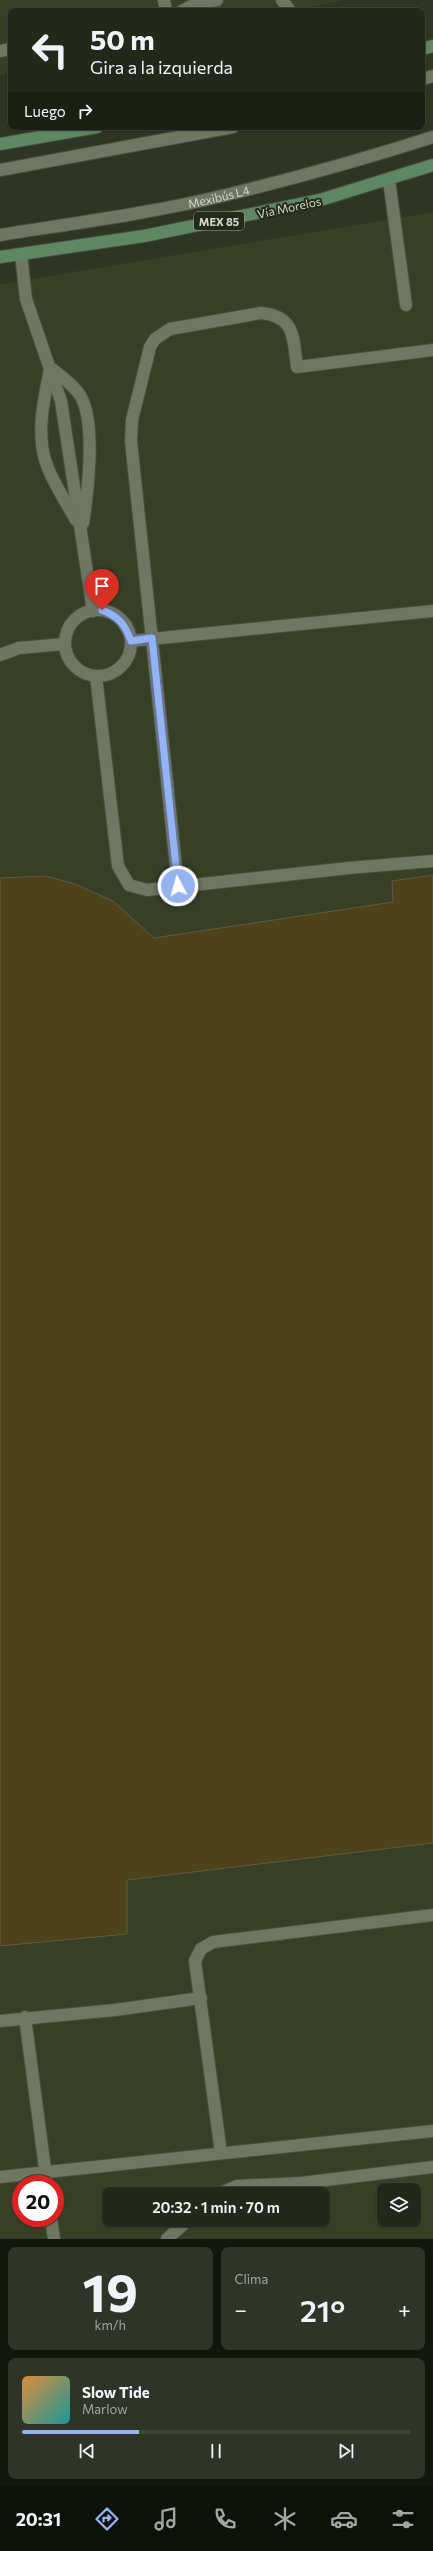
<!DOCTYPE html>
<html lang="es">
<head>
<meta charset="utf-8">
<style>
	body { margin:0; font-family:Commissioner,sans-serif; background:#2e3427; color:#f1f3f6; height:100vh; display:flex; flex-direction:column; font-size:15px; white-space:nowrap }
	* { box-sizing:border-box; margin:0 }
	p { font-size:13px; color:#a2a6a2 }
	.icon { flex:none; width:22px; height:22px; fill:none; stroke:currentColor; stroke-width:2; stroke-linecap:round; stroke-linejoin:round }
	.map { position:relative; height:2239px; overflow:hidden }
	.panel { display:flex; flex-direction:column; gap:8px; padding:8px; background:#13160e; flex:1 }
	.panel>* { flex:none }
	.banner { position:absolute; left:8px; top:8px; width:417px; height:122px; border-radius:8px; box-shadow:0 1px 3px #0004,0 0 0 1px #3f4439; background:#22281a; color:#f1f3f6; overflow:hidden }
	.tools { position:absolute; left:377px; top:2183px; display:grid; gap:8px }
	.tools a { display:grid; place-items:center; width:44px; height:44px; border-radius:8px; background:#22281a; box-shadow:0 1px 3px #0004,0 0 0 1px #3f4439; font-size:20px }
	.speed { position:absolute; left:12px; top:2175px; display:flex; gap:8px; font-size:20px; font-weight:700; text-align:center }
	.speed>* { display:grid; place-content:center; width:52px; height:52px; border-radius:50%; background:#22281a; box-shadow:0 1px 3px #0004,0 0 0 1px #3f4439; line-height:1 }
	.speed .limit { border:6px solid #d22; background:#fff; color:#111 }
	.pin { position:absolute; display:grid; place-items:center; width:34px; height:34px; color:#fff; margin:-41px -17px; border-radius:50% 50% 50% 0; rotate:-45deg; box-shadow:0 0 4px #0007 }
	.pin .icon { rotate:45deg }
	.me { position:absolute; width:44px; margin:-22px; rotate:354deg; stroke-linejoin:round; filter:drop-shadow(0 0 3px #0008) }
	.turn { display:flex; align-items:center; gap:14px; height:84px; padding:0 16px; font-size:18px }
	.turn .icon { width:52px; height:52px; stroke-width:2.5 }
	.turn b { display:block; font-size:28px; line-height:34px }
	.then { display:flex; align-items:center; height:38px; padding:0 16px; background:#0003; gap:8px; font-size:15px }
	.big { font-size:30px; font-weight:600; line-height:1.1 }
	.panel .widget { flex:1; display:flex; flex-direction:column; justify-content:center; gap:6px; min-width:0; padding:0 14px; border-radius:8px; background:#2e3427 }
	.panel .dial { align-items:center; gap:0 }
	.dial b { font-size:52px; line-height:1 }
	.song { display:flex; align-items:center; gap:12px }
	.cover { width:48px; height:48px; border-radius:6px; background:linear-gradient(135deg,hsl(30 70% 55%),hsl(180 70% 35%)) }
	.played { height:4px; border-radius:2px; background:linear-gradient(90deg,#95b2f1 30%,#3f4439 30%) }
	.keys { display:flex; justify-content:space-around; direction:ltr }
	.heat { display:flex; justify-content:space-between; align-items:center; font-size:22px; direction:ltr }
	.panel .tiles { flex:1; display:grid; gap:8px; grid-template-columns:1fr 1fr }
	.widget:last-child { grid-column:span 2 }
	.trip { position:absolute; left:102px; top:2187px; width:228px; height:40px; border-radius:8px; background:#22281a; box-shadow:0 1px 3px #0004,0 0 0 1px #3f4439; font-weight:600; line-height:40px; text-align:center }
	.tabs { display:flex; height:64px; justify-content:space-around; align-items:center; background:#0e100a; color:#a2a6a2 }
	.tabs .icon { width:28px; height:28px }
	.tabs .selected { color:#95b2f1 }
	.tabs b { font-size:18px; color:#f1f3f6 }
	.map>svg:first-child { display:block }
	.built { fill:#373f26; fill-rule:evenodd }
	.building { fill:#4d4219; stroke:#605a45 }
	.lines { fill:none; stroke-linecap:round; stroke-linejoin:round }
	.minor-casing { stroke:#4a5040; stroke-width:14 }
	.major-casing { stroke:#4a5040; stroke-width:14 }
	.minor { stroke:#6f7762; stroke-width:12 }
	.major { stroke:#5e8764; stroke-width:12 }
	.route-casing { stroke:#61749d; stroke-width:10 }
	.route { stroke:#95b2f1; stroke-width:7 }
	.labels { text-anchor:middle; dominant-baseline:central; stroke-width:4; stroke-linejoin:round; paint-order:stroke }
	.shield { fill:#242a18; stroke:#9da295; stroke-width:1 }
	.shield-label { font-size:11px; font-weight:bold; fill:#d1d5ca }
	.street-label { font-size:12px; fill:#d1d5ca; stroke:#242a18 }
</style>
</head>
<body>
<div class="map">
<svg width="433" height="2239" viewBox="0 0 433 2239">
	<rect width="100%" height="100%" fill="#2e3522"/>
	<!-- built -->
	<g class="built">
		<polygon points="0,0 344,0 294,11 11,11 11,72 0,75"/>
		<path d="M433 212V2239H0V284ZM21 2184H55V2218H21ZM384 2190H414V2220H384ZM109 2194H323V2220H109Z"/>
	</g>
	<!-- building -->
	<polygon class="building" points="433,875 433,1843 127,1880 127,1934 0,1946 0,878 46,876 75,884 113,901 154,938 393,902 392,881"/>
	<g class="lines">
		<defs>
			<g id="minor">
				<polyline points="164,0 166,11"/>
				<polyline points="282,0 290,11"/>
				<polyline points="182,11 195,4 217,0"/>
				<polyline points="0,51 11,49"/>
				<polyline points="422,79 433,76"/>
				<polyline points="0,170 233,127"/>
				<polyline points="389,180 406,305"/>
				<path id="s1" d="M0 235C76 223 152 213 226 195 296 178 365 159 433 137"/>
				<polyline points="21,254 26,299 61,401 93,611"/>
				<path d="M50 369C44 399 36 433 46 463 53 483 66 502 76 520"/>
				<path d="M52 369C62 377 75 386 81 397 96 424 88 493 83 523"/>
				<circle cx="98" cy="643" r="33"/>
				<polyline points="131,641 433,611"/>
				<polyline points="0,655 19,648 64,644"/>
				<polyline points="96,676 118,866 129,885 147,890 349,868 433,861"/>
				<path d="M178 886 131 441 132 420 150 347 155 339 170 329 261 313C296 316 293 339 297 367L433 350"/>
				<polyline points="25,2017 47,2184"/>
				<polyline points="0,2021 115,2010 201,1998"/>
				<polyline points="221,2153 195,1961 201,1949 213,1942 433,1915"/>
				<polyline points="0,2177 433,2131"/>
				<polyline points="219,2194 237,2186 301,2183 433,2167"/>
				<polyline points="51,2218 54,2239"/>
				<polyline points="167,2239 188,2220"/>
			</g>
			<g id="major">
				<polyline points="422,49 433,46"/>
				<polyline points="0,144 97,127"/>
				<polyline points="0,257 144,236 320,200 433,165"/>
			</g>
		</defs>
		<!-- minor casing -->
		<use href="#minor" class="minor-casing"/>
		<!-- major casing -->
		<use href="#major" class="major-casing"/>
		<!-- minor -->
		<use href="#minor" class="minor"/>
		<!-- major -->
		<use href="#major" class="major"/>
	</g>
	<g class="lines">
		<defs>
			<path id="route" d="M102 610C119 617 125 624 131 641L152 638 178 886"/>
		</defs>
		<!-- route casing -->
		<use href="#route" class="route-casing"/>
		<!-- route -->
		<use href="#route" class="route"/>
	</g>
	<g class="labels">
		<!-- shield labels -->
		<rect class="shield" x="194" y="212" width="50" height="18" rx="3"/>
		<g class="shield-label">
			<text x="219" y="221">MEX 85</text>
		</g>
		<!-- street labels -->
		<g class="street-label">
			<text stroke="none"><textPath href="#s1" startOffset="222">Mexibús L4</textPath></text>
			<text transform="translate(289 207) rotate(-12)">Vía Morelos</text>
		</g>
	</g>
</svg>
<div class="tools">
<a><svg class="icon" aria-label="layers" viewBox="0 0 24 24"><path d="M12 4l9 5-9 5-9-5zM3 14l9 5 9-5"/></svg></a>
</div>
<div class="speed"><div class="limit">20</div></div>
<div class="pin" style="left:102px;top:610px;background:#d93025"><svg class="icon" aria-label="arrive" viewBox="0 0 24 24"><path d="M6 21V4h12l-3 4 3 4H6"/></svg></div>
<svg class="me" style="left:178px;top:886px" viewBox="-20 -20 40 40"><circle r="17" fill="#95b2f1" stroke="#fff" stroke-width="3"/><path d="M0-11L8 9 0 5-8 9z" fill="#fff"/></svg>
<div class="trip">20:32 · 1 min · 70 m</div>
<div class="banner">
<div class="turn"><svg class="icon" aria-label="left" viewBox="0 0 24 24"><path d="M17 20v-9H6M10 6l-5 5 5 5"/></svg><div><b>50 m</b>Gira a la izquierda</div></div>
<div class="then">Luego<svg class="icon" aria-label="right" viewBox="0 0 24 24"><path d="M7 20v-9h11M14 6l5 5-5 5"/></svg></div>
</div>
</div>
<section class="panel">
<div class="tiles">
<div class="widget dial"><b>19</b><p>km/h</p></div>
<div class="widget"><p>Clima</p>
<div class="heat"><a>−</a><b class="big">21°</b><a>+</a></div>
</div>
<div class="widget">
<div class="song"><i class="cover"></i><div><b>Slow Tide</b><p>Marlow</p></div></div>
<div class="played"></div>
<div class="keys"><svg class="icon" aria-label="previous" viewBox="0 0 24 24"><path d="M18 5L8 12l10 7zM5 5v14"/></svg><svg class="icon" aria-label="pause" viewBox="0 0 24 24"><path d="M8 5v14M16 5v14"/></svg><svg class="icon" aria-label="next" viewBox="0 0 24 24"><path d="M6 5l10 7-10 7zM19 5v14"/></svg></div>
</div>
</div>
</section>
<nav class="tabs">
<b>20:31</b>
<svg class="icon selected" aria-label="directions" viewBox="0 0 24 24"><path d="M12 3l9 9-9 9-9-9zM9 14v-3h6M13 9l2 2-2 2"/></svg>
<svg class="icon" aria-label="music" viewBox="0 0 24 24"><path d="M9 18V5l10-2v13"/><circle cx="6" cy="18" r="3"/><circle cx="16" cy="16" r="3"/></svg>
<svg class="icon" aria-label="phone" viewBox="0 0 24 24"><path d="M5 4h4l2 5-3 2q2 4 5 5l2-3 5 2v4C11 20 4 13 5 4z"/></svg>
<svg class="icon" aria-label="climate" viewBox="0 0 24 24"><path d="M12 3v18M4 7l16 10M4 17L20 7"/></svg>
<svg class="icon" aria-label="car" viewBox="0 0 24 24"><path d="M5 17H2v-5l4-1 3-4h7l3 4 3 1v5h-3M9 17h6M6 11h13"/><circle cx="7" cy="17" r="2"/><circle cx="17" cy="17" r="2"/></svg>
<svg class="icon" aria-label="filters" viewBox="0 0 24 24"><path d="M4 7h16M4 17h16"/><circle cx="9" cy="7" r="2"/><circle cx="15" cy="17" r="2"/></svg>
</nav>
</body>
</html>
